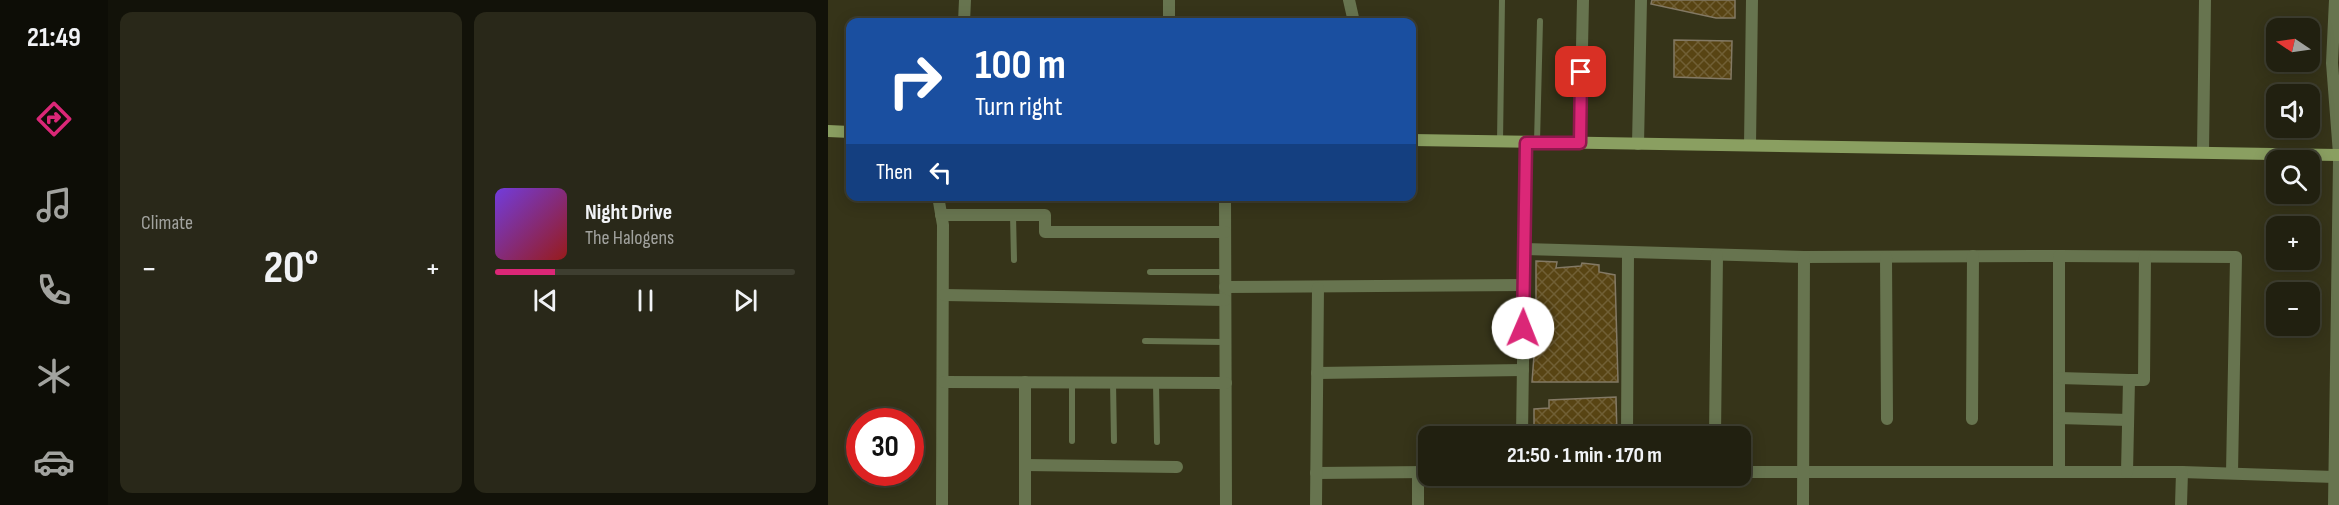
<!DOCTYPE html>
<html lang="en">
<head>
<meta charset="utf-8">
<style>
	body { margin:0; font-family:"Sofia Sans Condensed",sans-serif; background:#292819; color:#f1f3f6; height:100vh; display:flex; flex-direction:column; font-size:22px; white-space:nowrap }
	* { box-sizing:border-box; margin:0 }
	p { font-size:20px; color:#a2a39f }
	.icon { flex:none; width:33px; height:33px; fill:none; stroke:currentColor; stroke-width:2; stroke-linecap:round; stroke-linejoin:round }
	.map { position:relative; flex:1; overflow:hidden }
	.details { display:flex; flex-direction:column; gap:12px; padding:12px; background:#121209; width:720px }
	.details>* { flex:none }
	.top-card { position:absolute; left:18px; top:18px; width:570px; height:183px; border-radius:12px; box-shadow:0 3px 15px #0003,0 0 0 2px #3e3e30; background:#1a4fa0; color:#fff; overflow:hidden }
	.needle { width:39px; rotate:283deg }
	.controls { position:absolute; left:1438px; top:18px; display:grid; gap:12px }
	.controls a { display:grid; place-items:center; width:54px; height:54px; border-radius:12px; background:#212010; box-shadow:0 3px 15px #0003,0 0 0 2px #3e3e30; font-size:30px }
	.speed { position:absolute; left:18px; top:408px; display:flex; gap:12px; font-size:30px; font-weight:700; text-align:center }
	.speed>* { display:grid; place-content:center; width:78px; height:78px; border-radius:50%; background:#212010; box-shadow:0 3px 15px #0003,0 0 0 2px #3e3e30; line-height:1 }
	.speed .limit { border:9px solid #d22; background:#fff; color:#111 }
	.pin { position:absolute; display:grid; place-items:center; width:51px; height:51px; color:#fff; margin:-26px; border-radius:12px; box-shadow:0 3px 9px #0006 }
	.me { position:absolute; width:66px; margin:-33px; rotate:1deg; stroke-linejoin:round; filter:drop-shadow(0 0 4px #0008) }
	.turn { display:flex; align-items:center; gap:21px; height:126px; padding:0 30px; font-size:27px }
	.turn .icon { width:78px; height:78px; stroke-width:2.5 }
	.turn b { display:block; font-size:42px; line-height:51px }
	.then { display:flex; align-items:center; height:57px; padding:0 30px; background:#0003; gap:12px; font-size:22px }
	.big { font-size:45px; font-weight:700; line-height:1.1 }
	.details .tile { flex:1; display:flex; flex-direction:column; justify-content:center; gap:9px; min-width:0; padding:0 21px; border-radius:12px; background:#292819 }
	.song { display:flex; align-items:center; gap:18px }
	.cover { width:72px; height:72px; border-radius:9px; background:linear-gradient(135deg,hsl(260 70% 55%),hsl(0 70% 35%)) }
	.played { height:6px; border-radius:3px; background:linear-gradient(90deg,#db2777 20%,#3e3e30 20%) }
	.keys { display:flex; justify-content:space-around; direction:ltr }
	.heat { display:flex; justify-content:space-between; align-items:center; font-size:33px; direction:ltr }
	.details .tiles { flex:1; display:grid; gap:12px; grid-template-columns:repeat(2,1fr) }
	.trip { position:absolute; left:590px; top:426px; width:333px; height:60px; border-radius:12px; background:#212010; box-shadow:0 3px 15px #0003,0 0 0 2px #3e3e30; font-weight:700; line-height:60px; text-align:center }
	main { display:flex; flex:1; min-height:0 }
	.tab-bar { display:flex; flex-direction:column; width:108px; justify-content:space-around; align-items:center; background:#0d0d06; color:#a2a39f }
	.tab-bar .icon { width:42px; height:42px }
	.tab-bar .current { color:#db2777 }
	.tab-bar b { font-size:27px; color:#f1f3f6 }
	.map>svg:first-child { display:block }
	.built { fill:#363419; fill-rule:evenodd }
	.building { fill:url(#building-cross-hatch); stroke:#837964; stroke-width:1.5 }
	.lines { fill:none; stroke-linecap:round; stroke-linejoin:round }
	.lane { stroke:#67744f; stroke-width:6 }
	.street { stroke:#67744f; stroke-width:12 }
	.secondary { stroke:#8a9f61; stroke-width:12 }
	.route-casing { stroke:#8e194d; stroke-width:15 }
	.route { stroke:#db2777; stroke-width:10 }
</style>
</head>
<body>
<main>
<nav class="tab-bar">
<b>21:49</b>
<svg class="icon current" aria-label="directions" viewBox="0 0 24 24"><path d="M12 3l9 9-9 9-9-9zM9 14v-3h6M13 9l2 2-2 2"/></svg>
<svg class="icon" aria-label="music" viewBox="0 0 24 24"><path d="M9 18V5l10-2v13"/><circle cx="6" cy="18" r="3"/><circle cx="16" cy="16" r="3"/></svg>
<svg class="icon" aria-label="phone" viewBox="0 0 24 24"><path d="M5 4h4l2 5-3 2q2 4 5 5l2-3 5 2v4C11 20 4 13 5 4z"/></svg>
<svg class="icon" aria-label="climate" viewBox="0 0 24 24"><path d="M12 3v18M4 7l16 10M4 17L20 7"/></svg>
<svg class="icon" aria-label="car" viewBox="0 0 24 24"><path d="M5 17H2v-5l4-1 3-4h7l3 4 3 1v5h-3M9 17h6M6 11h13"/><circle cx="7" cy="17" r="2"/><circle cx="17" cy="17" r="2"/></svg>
</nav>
<section class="details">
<div class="tiles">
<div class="tile"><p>Climate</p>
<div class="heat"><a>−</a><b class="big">20°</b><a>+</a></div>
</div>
<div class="tile">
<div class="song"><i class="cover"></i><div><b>Night Drive</b><p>The Halogens</p></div></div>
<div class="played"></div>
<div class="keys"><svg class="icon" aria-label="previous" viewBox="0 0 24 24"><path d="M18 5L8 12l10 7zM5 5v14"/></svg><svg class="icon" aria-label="pause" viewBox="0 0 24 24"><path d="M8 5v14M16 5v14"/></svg><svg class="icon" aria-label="next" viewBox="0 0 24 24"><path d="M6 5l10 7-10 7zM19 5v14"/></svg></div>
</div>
</div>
</section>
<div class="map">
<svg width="1511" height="505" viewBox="0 0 1511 505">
	<defs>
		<pattern id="building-cross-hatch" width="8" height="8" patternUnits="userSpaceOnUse" patternTransform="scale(1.5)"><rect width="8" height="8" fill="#584413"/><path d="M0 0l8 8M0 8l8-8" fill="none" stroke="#705f35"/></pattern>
	</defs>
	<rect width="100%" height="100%" fill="#2c2a16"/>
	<!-- built -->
	<path class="built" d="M0 0H1511V505H0ZM22 22H584V196H22ZM1449 28H1482V62H1449ZM1449 94H1482V128H1449ZM1449 160H1482V194H1449ZM1449 226H1482V260H1449ZM1449 292H1482V326H1449ZM32 422H82V472H32ZM600 436H912V476H600Z"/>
	<!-- building -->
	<g class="building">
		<polygon points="824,0 907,0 907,18 888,18 823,4"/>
		<polygon points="846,40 904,41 903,79 846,77"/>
		<polygon points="708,261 729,262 728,268 753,266 754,263 771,265 771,272 787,275 790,382 704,382 708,329"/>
		<polygon points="788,397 789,436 706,436 706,409 721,408 721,400"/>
	</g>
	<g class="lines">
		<!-- lane -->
		<g class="lane">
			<polyline points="672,142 674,0"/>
			<polyline points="709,142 712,21"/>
			<polyline points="185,215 186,260"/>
			<polyline points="322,272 397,272"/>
			<polyline points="317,341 397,342"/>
			<polyline points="244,382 244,441"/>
			<polyline points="285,382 286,441"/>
			<polyline points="328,383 329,442"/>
		</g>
		<!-- street -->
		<g class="street">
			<polyline points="341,0 341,22"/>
			<polyline points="521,0 526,22"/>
			<polyline points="1507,0 1504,63 1511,154"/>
			<polyline points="136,22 137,0"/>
			<polyline points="752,143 755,0"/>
			<polyline points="810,144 813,0"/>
			<polyline points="922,145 924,0"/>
			<polyline points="1375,152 1377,0"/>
			<polyline points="110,196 115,225 114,505"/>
			<polyline points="397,196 398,505"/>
			<polyline points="113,215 217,215 217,232 397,232"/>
			<polyline points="697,249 976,257 1231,256 1231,472"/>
			<polyline points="1231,256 1408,257 1404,473"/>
			<polyline points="1058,257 1059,419"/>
			<polyline points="397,287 696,285"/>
			<polyline points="116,295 397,300"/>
			<polyline points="489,373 695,370"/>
			<polyline points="1231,378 1301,380"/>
			<polyline points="116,382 398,383"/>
			<polyline points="1231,418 1300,420"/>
			<polyline points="1144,419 1145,256"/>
			<polyline points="694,436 698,143"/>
			<polyline points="799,436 800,253"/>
			<polyline points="887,436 889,255"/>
			<polyline points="197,465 349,467"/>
			<polyline points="912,472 1354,472 1507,477"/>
			<polyline points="1299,472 1301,380 1316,380 1317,257"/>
			<polyline points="488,473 600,472"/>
			<polyline points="197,505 197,382"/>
			<polyline points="488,505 490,288"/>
			<polyline points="590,505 590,472"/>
			<polyline points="975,505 976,257"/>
			<polyline points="1353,505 1354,472"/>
			<polyline points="1506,505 1511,160"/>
		</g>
		<!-- secondary -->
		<g class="secondary">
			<polyline points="0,131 22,132"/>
			<polyline points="584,140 1511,155"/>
		</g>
	</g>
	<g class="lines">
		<defs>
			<polyline id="route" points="695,328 698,143 752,143 753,72"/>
		</defs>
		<!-- route casing -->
		<use href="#route" class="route-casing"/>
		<!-- route -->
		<use href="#route" class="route"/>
	</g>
</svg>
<div class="controls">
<a><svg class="needle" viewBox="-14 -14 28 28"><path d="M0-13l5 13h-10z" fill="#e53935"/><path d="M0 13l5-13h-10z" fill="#a2a39f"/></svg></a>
<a><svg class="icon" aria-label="sound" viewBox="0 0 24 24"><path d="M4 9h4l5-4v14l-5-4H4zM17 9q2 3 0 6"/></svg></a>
<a><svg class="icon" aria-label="search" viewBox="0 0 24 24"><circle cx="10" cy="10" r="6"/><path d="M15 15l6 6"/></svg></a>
<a>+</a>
<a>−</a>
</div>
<div class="speed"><div class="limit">30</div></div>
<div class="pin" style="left:753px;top:72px;background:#d93025"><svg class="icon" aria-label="arrive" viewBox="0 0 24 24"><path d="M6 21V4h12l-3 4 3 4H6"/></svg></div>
<svg class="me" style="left:695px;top:328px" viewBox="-20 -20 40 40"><circle r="19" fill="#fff"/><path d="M0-13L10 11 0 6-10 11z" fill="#db2777"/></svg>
<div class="trip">21:50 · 1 min · 170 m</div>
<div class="top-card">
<div class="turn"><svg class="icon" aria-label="right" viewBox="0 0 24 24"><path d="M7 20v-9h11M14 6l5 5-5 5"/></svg><div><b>100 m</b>Turn right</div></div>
<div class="then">Then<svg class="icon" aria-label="left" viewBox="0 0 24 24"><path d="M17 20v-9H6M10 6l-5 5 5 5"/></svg></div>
</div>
</div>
</main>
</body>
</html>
